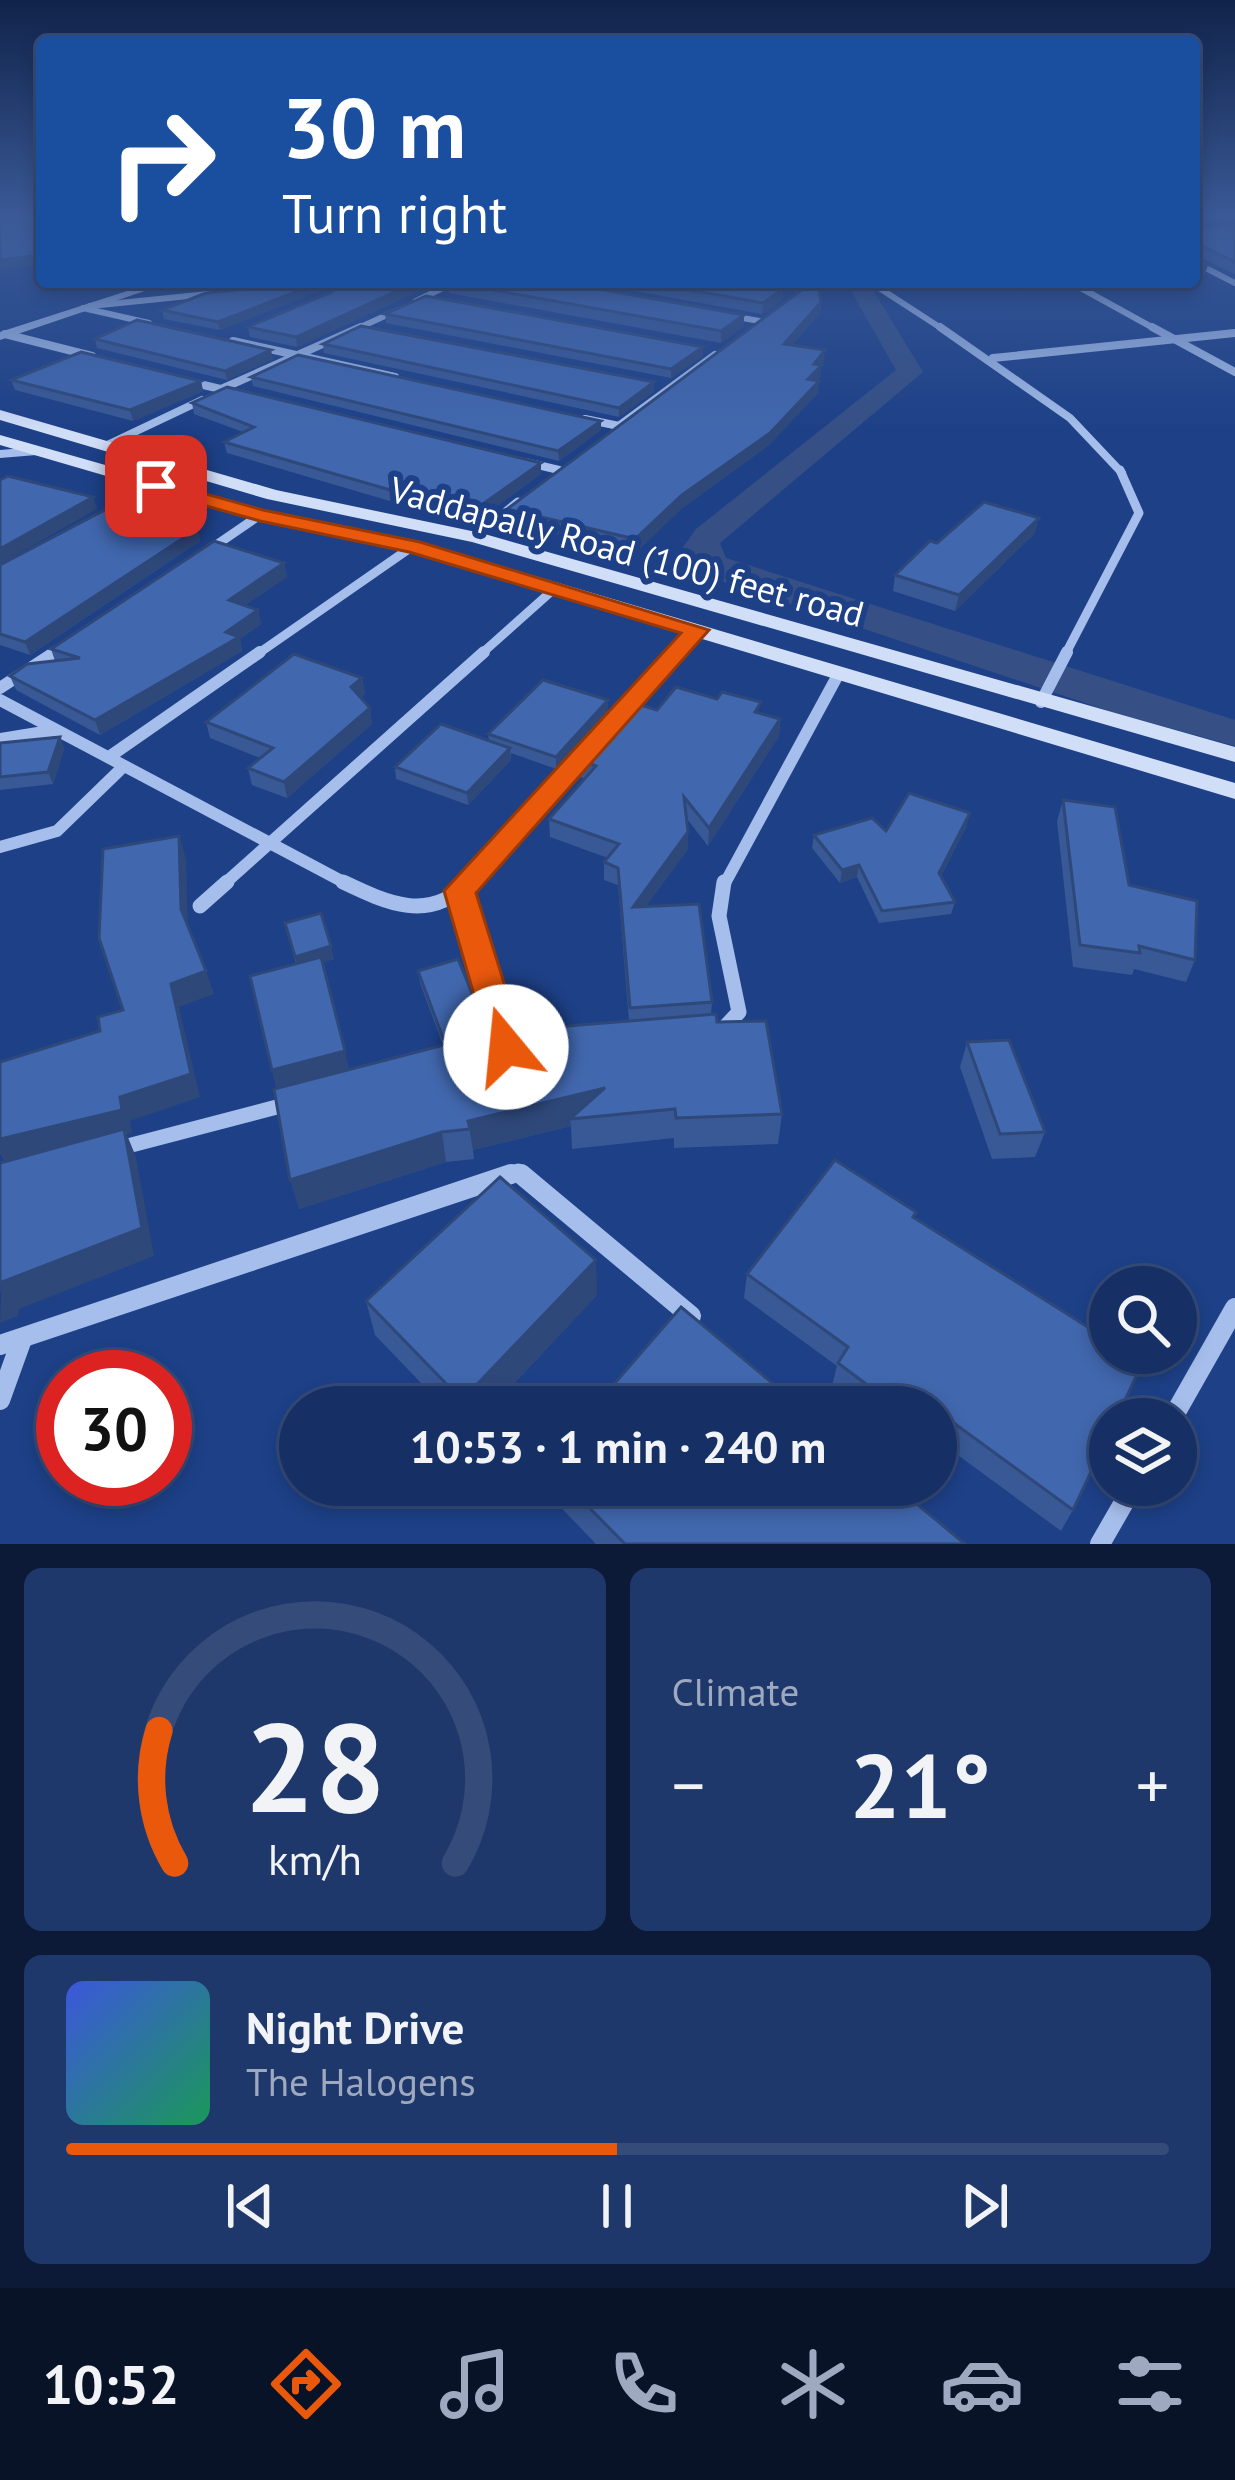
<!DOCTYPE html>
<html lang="en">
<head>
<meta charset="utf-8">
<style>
	body { margin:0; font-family:"PT Sans",sans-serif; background:#1f386b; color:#f1f3f6; height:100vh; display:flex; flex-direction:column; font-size:45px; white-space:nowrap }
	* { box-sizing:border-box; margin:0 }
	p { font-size:39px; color:#9ea9bf }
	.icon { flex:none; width:66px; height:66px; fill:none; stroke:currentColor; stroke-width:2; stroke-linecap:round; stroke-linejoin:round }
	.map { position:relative; height:1544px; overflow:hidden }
	.details { display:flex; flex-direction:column; gap:24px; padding:24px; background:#0c1a38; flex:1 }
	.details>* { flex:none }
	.guide { position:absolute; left:36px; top:36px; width:1164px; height:252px; border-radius:12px; box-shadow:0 6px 18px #0003,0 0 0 3px #354b79; background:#1a4fa0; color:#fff; overflow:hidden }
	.buttons { position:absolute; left:1089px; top:1266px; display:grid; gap:24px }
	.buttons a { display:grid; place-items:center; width:108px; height:108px; border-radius:50%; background:#163065; box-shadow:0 6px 18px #0003,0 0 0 3px #354b79; font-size:60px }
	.speed { position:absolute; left:36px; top:1350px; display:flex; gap:24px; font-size:60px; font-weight:700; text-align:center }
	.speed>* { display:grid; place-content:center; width:156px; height:156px; border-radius:50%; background:#163065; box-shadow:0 6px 18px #0003,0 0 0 3px #354b79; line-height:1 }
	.speed .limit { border:18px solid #d22; background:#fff; color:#111 }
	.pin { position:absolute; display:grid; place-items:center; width:102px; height:102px; color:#fff; margin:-51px; border-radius:24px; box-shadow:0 6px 18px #0006 }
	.me { position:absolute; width:132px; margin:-66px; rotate:343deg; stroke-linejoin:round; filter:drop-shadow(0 0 9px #0008) }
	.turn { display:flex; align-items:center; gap:42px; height:252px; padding:0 48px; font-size:54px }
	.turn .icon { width:156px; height:156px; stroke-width:2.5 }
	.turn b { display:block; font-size:84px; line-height:102px }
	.big { font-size:90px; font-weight:600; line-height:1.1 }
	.details .card { flex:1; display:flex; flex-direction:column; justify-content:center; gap:18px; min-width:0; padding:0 42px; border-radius:18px; background:#1f386b }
	.details .dial { align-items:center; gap:0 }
	.dial svg { height:312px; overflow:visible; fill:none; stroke:#354b79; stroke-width:7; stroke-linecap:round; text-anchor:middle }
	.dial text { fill:#f1f3f6; stroke:none }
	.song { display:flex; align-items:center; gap:36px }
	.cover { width:144px; height:144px; border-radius:18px; background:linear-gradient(135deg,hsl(230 70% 55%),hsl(150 70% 35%)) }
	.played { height:12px; border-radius:6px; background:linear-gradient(90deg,#ea580c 50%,#354b79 50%) }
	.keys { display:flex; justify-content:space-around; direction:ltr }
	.heat { display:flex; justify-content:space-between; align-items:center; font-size:66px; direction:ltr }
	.details .tiles { flex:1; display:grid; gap:24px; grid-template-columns:1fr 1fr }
	.card:last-child { grid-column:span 2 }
	.trip { position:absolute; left:279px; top:1386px; width:678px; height:120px; border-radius:60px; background:#163065; box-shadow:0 6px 18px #0003,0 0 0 3px #354b79; font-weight:600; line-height:120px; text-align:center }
	.tabs { display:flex; height:192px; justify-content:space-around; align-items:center; background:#091328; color:#9ea9bf }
	.tabs .icon { width:84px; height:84px }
	.tabs .active { color:#ea580c }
	.tabs b { font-size:54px; color:#f1f3f6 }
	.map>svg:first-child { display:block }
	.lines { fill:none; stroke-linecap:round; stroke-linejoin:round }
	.canal { fill:#365085; fill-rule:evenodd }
	.minor-far5 { stroke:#a5beeb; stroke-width:6 }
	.minor-far4 { stroke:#a5beeb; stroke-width:8 }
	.minor-far3 { stroke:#a5beeb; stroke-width:9 }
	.minor-far2 { stroke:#a5beeb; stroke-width:12 }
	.minor-far1 { stroke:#a5beeb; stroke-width:15 }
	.minor { stroke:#a5beeb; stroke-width:20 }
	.tertiary { fill:#a5beeb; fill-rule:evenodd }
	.secondary { fill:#d1def8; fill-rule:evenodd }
	.wall { fill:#385996 }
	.shaded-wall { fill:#2e487a }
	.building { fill:#4167ae; stroke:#2e487a; stroke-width:3 }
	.route { fill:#ea580c; stroke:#983908; stroke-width:3 }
	.labels { text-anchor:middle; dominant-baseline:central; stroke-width:12; stroke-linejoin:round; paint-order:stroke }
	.street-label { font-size:36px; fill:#fff; stroke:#1d4087 }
</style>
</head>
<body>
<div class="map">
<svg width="1235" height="1544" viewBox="0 0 1235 1544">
	<rect width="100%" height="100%" fill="#1d4087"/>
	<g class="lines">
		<!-- canal -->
		<polygon class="canal" points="846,282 868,282 923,372 720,543 726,558 1235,720 1235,746 1112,712 700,574 683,547 696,529 896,370"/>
		<!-- minor-far5 -->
		<g class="minor-far5">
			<polyline points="1194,262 1235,283"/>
			<polyline points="870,282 944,330"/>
			<polyline points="1070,282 1157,330"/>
			<polyline points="416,301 455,282"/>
			<polyline points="90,306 218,293"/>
			<polyline points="83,308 149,323"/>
			<polyline points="731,316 765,322"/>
			<polyline points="354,330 398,310"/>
		</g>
		<!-- minor-far4 -->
		<g class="minor-far4">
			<polyline points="940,327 1070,418 1122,473"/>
			<polyline points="1152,327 1235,372"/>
			<polyline points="5,334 92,356"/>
			<polyline points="233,341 395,377"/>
			<polyline points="993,358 1235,333"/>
			<polyline points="187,381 237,393"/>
			<polyline points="219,390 361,327"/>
			<polyline points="585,419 619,426"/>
			<polyline points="616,428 715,355"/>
			<polyline points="105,446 202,400"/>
			<polyline points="0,454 36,451"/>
			<polyline points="525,462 559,470"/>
		</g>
		<!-- minor-far3 -->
		<g class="minor-far3">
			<polyline points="111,512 156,486"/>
			<polyline points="475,537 518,502"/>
			<polyline points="206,552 260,515"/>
			<polyline points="50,655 64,646"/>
			<polyline points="256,655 413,546"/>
			<polyline points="480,655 554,589"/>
			<polyline points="674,655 697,630"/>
			<polyline points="1065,655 1139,513 1120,470"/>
		</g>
		<!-- minor-far2 -->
		<g class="minor-far2">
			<polyline points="0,688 55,652"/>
			<polyline points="0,700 349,885"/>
			<polyline points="1041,702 1067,652"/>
			<polyline points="621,714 677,652"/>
			<polyline points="0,739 56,730"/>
			<polyline points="109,757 260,652"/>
			<polyline points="0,847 57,831 124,766"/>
			<polyline points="223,885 484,652"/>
			<polyline points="465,885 587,751"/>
			<polyline points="724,885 839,673"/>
		</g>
		<!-- minor-far1 -->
		<g class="minor-far1">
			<path d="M343 882C385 902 430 924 468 882"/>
			<polyline points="724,882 719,916 739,1012 724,1028"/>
			<polyline points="460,891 506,1046"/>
			<polyline points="200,906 227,882"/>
			<polyline points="120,1148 292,1103"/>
			<polyline points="502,1177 518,1171 525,1177"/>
		</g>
		<!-- minor -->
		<g class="minor">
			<polyline points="521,1174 691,1316"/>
			<polyline points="0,1345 511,1174"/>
			<polyline points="0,1400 22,1339"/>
			<polyline points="1172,1419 1235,1308"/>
			<polyline points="1100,1544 1134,1485"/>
		</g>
		<!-- tertiary -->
		<polygon class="tertiary" points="155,282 171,282 0,340 0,332"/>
		<!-- secondary -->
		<g class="secondary">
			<polygon points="0,410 276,490 481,533 1235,747 1235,762 472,542 267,499 0,420"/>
			<polygon points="0,435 263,510 420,542 1235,783 1235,799 409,551 254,519 0,445"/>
		</g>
	</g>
	<!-- wall -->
	<g class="wall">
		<polygon points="1235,225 1235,274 1195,255 1196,228"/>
		<polygon points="438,282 297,347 250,337 248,327 332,292"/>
		<polygon points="448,282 744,326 721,343 449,293"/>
		<polygon points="585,282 742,282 783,289 782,300 762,314"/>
		<polygon points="768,282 818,282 821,302 820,313 792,345 824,361 821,365 820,377 817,381 818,393 769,445 681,509 635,553 508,523 507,509 797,294 789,286"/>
		<polygon points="324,289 220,330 164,319 162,310"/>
		<polygon points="385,314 703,356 671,378 386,323"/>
		<polygon points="115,328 273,359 227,380 97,348 95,339 116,331"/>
		<polygon points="323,344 654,382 654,392 619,417 324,353"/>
		<polygon points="251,377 601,421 601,430 559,461 253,386"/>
		<polygon points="11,380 201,381 203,391 133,421 15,390"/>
		<polygon points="192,403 541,463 541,474 471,525 227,453 224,442 243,432 194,414"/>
		<polygon points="197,529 200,541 30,655 0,645 0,565"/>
		<polygon points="1035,533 955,611 893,591 895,575 937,543"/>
		<polygon points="284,563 287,577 245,605 258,610 261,624 240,639 242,651 100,735 16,690 10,676 55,661 51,649"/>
		<polygon points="362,678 365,694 360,697 370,708 372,724 287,798 252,785 248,768 260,758 210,738 206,722"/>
		<polygon points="657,710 760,714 780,719 779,736 708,846 687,819 688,849 646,906 712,1002 711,1014 782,1114 778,1144 674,1148 674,1138 572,1149 571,1126 473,1150 474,1159 446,1162 299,1209 277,1088 272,1070 296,964 285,923 334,959 323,962 349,1070 443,1045 420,983 418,971 486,1027 487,1034 629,1021 618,885 604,880 604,862 608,858 550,837 549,819 585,779 578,776 577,759"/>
		<polygon points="608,712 556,769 511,753 511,760 468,805 396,779 395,767 489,741 488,734"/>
		<polygon points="60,737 64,749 53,784 0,790 0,743"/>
		<polygon points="1063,800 1129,885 1195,960 1186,982 1134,969 1132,975 1073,967 1057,821"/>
		<polygon points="967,825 941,876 955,902 951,914 879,923 857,877 840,883 812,848 814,835"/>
		<polygon points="967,1042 1045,1132 1035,1157 992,1159 960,1067"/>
		<polygon points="915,1218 1073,1510 1061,1531 936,1439 936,1407 860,1407 832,1386 837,1366 744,1298 747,1274"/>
		<polygon points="597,1295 492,1407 444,1407 375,1335 366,1301"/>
		<polygon points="547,1485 894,1485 965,1544 596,1544 548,1494"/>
	</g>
	<!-- shaded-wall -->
	<g class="shaded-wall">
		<polygon points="1194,215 1235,215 1235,220 1194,223"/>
		<polygon points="42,255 42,265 0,269 0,260"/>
		<polygon points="1208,265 1204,276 1194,277 1194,266"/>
		<polygon points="221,282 258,282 222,285"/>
		<polygon points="322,282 324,289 220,330 218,322"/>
		<polygon points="416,282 438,282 297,347 296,337"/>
		<polygon points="783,289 782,300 762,314 763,303"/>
		<polygon points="821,302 820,313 783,356 784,344"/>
		<polygon points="744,315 744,326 721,343 721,331"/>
		<polygon points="703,347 703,356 671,378 671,369"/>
		<polygon points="271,350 273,359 227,380 225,371"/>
		<polygon points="825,350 824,361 818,369 822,365 820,377 807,391 808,379 814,364"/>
		<polygon points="201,381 203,391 133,421 130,410"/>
		<polygon points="819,381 818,393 769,445 681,509 635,553 635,539 682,495"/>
		<polygon points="654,382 654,392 619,417 619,408"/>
		<polygon points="601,421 601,430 559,461 558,451"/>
		<polygon points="541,463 541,474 471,525 470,513"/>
		<polygon points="93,497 97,509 0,564 0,549"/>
		<polygon points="1039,518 1035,533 955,611 959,595"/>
		<polygon points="197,529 200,541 30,655 25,642"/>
		<polygon points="284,563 287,577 232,614 229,600"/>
		<polygon points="258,610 261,624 240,639 242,651 100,735 95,720"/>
		<polygon points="362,678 365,694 354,703 351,687"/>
		<polygon points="608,700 608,712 556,769 556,757"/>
		<polygon points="370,708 372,724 287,798 284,782"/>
		<polygon points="780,719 779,736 708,846 709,828"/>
		<polygon points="60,737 64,749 53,784 48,772"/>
		<polygon points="510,748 511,760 468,805 467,793"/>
		<polygon points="970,813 967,825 936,885 939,873"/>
		<polygon points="688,832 688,849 633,924 633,907"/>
		<polygon points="179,836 186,859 188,932 181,909"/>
		<polygon points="859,865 857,877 840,883 842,870"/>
		<polygon points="331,946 334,959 298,969 295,957"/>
		<polygon points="206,971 214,994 179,1007 200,1097 130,1121 132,1133 127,1135 136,1157 154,1256 19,1309 18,1316 0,1323 6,1164 0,1154 0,1139 120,1097 171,984"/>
		<polygon points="486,1027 488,1039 445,1051 443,1038"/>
		<polygon points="345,1051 350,1076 279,1094 272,1070"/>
		<polygon points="605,1088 570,1119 571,1126 473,1150 468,1121"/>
		<polygon points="442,1132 446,1162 299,1209 290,1180"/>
		<polygon points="596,1260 597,1295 492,1407 464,1407 462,1400"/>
	</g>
	<!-- building -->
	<g class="building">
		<polygon points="0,215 42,215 42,255 0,260"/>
		<polygon points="1235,225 1235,262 1198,244 1194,249 1194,226 1196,228"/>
		<polygon points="1194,257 1208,265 1194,266"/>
		<polygon points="321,282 218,322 162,310 206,293"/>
		<polygon points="334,282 416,282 296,337 248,327 332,292"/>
		<polygon points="448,282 560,282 744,315 721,331"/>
		<polygon points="645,282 689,282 700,284 697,282 742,282 783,289 763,303"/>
		<polygon points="797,282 818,282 821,302 784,344 825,350 814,364 822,365 808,379 819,381 770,433 682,495 635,539 507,509 803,289"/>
		<polygon points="426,296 703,347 671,369 385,314"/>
		<polygon points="137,320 271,350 225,371 95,339"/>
		<polygon points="361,326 654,382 619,408 323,344"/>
		<polygon points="81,352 201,381 130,410 11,380"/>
		<polygon points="298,355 601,421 558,451 251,377"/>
		<polygon points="227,387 541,463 470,513 224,442 254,427 192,403"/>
		<polygon points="8,476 93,497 0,549 0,480"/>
		<polygon points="984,502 1039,518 959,595 895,575 930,541 937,543"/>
		<polygon points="118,503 197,529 25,642 0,634 0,565"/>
		<polygon points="214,541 284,563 229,600 258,610 226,632 239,637 95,720 10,676 27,664 80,658 51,649"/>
		<polygon points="294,654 362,678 351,687 370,708 284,782 248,768 273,748 206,722"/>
		<polygon points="543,680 608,700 556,757 488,734"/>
		<polygon points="676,687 717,699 722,692 761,702 755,712 780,719 709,828 684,797 688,832 633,907 699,904 712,1002 630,1008 618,868 604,862 619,844 549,819 596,766 577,759 631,702 657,710"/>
		<polygon points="441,724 510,748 467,793 395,767"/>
		<polygon points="60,737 48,772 0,777 0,743"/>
		<polygon points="909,793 970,813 939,873 955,902 882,911 859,865 842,870 814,835 872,818 886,831"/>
		<polygon points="1063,800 1115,807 1129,885 1197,901 1195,960 1139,946 1140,953 1080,945"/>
		<polygon points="179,836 181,909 206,971 171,984 191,1074 120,1097 122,1110 0,1139 0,1062 100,1031 98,1017 123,1010 99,938 103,849"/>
		<polygon points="321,913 331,946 295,957 285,923"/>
		<polygon points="321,957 345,1051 272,1070 250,976"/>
		<polygon points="458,959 486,1027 443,1038 418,971"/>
		<polygon points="716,1014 717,1022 766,1021 782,1114 676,1118 675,1109 570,1119 605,1088 468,1121 470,1129 442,1132 290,1180 274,1089 494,1032"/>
		<polygon points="1009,1040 1045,1132 1000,1134 967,1042"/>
		<polygon points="124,1129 142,1228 2,1282 2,1290 0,1290 0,1163"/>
		<polygon points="835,1160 916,1212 913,1217 1110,1341 1110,1353 1129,1353 1143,1362 1116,1419 1110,1419 1110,1432 1073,1510 936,1410 936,1407 897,1407 838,1363 848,1347 747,1274"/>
		<polygon points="500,1177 596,1260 462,1400 366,1301"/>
		<polygon points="681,1307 801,1407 594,1407"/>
		<polygon points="567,1485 894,1485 965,1544 625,1544"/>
	</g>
	<!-- sky -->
	<linearGradient id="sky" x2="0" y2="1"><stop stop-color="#10234a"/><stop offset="0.5" stop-color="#3a5996"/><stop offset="1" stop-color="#3a5996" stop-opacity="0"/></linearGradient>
	<rect width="1235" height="431" fill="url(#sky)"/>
	<!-- route -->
	<polygon class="route" points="156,480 263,510 420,542 709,630 476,893 524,1047 518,1057 494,1057 489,1047 444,891 681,633 409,552 260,521 149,490 149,482"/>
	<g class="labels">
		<!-- street labels -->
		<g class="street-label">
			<text transform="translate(627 551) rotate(15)">Vaddapally Road (100) feet road</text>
		</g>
	</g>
</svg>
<div class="buttons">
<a><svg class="icon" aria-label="search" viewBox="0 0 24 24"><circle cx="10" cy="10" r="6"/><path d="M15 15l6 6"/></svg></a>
<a><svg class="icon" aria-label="layers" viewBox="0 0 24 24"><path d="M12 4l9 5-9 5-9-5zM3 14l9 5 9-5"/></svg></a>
</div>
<div class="speed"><div class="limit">30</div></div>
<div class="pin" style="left:156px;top:486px;background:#d93025"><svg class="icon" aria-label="arrive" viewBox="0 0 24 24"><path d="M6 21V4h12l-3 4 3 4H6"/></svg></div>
<svg class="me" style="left:506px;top:1047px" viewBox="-20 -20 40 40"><circle r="19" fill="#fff"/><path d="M0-13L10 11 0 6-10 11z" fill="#ea580c"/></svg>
<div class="trip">10:53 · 1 min · 240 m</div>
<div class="guide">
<div class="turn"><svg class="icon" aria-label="right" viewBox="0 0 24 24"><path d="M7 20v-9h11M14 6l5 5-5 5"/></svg><div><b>30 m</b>Turn right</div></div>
</div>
</div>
<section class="details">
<div class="tiles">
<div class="card dial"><svg viewBox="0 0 100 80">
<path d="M14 69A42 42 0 1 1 86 69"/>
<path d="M14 69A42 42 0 0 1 10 35" stroke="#ea580c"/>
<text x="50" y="56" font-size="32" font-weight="700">28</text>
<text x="50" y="72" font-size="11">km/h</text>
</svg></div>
<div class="card"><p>Climate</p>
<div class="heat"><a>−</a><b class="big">21°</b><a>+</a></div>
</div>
<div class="card">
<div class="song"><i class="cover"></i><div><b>Night Drive</b><p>The Halogens</p></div></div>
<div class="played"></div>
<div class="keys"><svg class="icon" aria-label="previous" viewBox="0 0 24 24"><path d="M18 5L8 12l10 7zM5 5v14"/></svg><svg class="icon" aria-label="pause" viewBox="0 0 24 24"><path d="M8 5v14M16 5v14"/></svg><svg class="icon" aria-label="next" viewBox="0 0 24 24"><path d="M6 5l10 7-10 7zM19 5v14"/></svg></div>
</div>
</div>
</section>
<nav class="tabs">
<b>10:52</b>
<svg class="icon active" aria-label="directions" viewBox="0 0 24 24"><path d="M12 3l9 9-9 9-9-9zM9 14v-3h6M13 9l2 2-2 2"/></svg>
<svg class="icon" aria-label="music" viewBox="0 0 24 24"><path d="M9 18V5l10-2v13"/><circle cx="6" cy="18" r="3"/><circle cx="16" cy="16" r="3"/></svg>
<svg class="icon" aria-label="phone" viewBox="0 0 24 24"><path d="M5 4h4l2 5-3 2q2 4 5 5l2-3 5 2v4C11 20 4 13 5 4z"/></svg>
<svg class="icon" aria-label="climate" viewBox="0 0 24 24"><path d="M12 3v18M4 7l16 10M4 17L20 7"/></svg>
<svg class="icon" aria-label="car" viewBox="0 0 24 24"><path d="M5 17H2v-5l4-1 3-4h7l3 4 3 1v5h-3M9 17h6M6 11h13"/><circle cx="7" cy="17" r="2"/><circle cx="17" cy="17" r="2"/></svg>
<svg class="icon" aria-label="filters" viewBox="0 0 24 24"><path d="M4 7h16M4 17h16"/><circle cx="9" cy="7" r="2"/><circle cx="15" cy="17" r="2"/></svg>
</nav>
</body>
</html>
